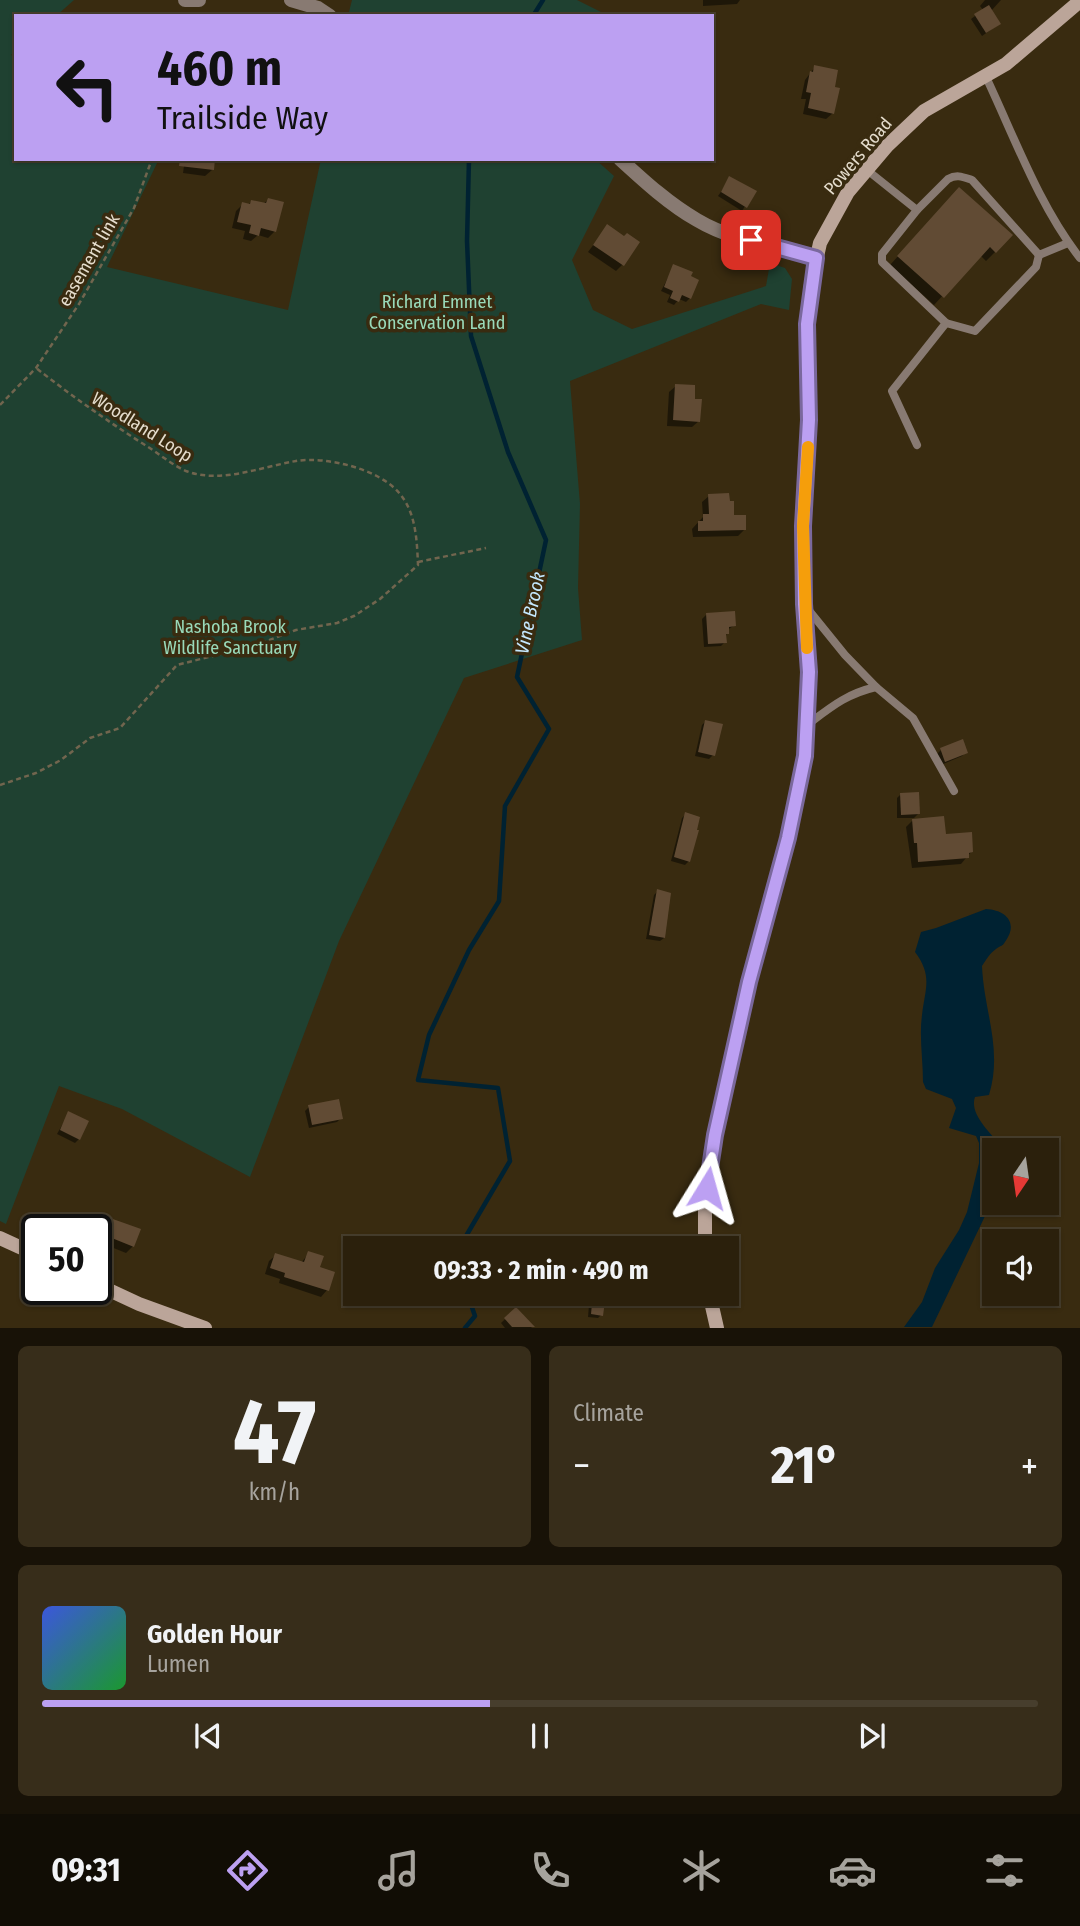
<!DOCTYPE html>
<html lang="en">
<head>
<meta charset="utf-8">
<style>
	body { margin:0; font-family:"Fira Sans Condensed",sans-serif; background:#372d1a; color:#f1f3f6; height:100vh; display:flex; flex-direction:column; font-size:26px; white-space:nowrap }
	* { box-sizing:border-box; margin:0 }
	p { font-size:23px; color:#a6a39d }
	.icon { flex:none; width:38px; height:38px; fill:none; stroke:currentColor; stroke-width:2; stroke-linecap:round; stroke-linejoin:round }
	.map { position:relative; height:1328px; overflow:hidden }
	.sheet { display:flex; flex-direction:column; gap:18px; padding:18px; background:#181207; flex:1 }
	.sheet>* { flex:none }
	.banner { position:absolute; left:14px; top:14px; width:700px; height:147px; border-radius:0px; box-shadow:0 2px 5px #0004,0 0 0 2px #473e2d; background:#bca0f2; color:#111; overflow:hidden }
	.needle { width:46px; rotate:193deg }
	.fabs { position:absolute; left:982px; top:1138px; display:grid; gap:14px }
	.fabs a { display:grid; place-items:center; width:77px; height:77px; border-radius:0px; background:#2b200c; box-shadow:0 2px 5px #0004,0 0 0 2px #473e2d; font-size:35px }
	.speed { position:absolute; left:21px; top:1214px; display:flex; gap:14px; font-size:35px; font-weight:700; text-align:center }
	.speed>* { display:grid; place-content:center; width:91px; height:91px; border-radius:50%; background:#2b200c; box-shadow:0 2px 5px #0004,0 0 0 2px #473e2d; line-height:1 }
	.speed .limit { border:4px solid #111; border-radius:10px; background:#fff; color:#111 }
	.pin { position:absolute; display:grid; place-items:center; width:60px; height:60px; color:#fff; margin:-30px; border-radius:14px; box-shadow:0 4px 10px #0006 }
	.me { position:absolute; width:77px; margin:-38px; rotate:8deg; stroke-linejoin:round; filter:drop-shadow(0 0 5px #0008) }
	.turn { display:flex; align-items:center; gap:24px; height:147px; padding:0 28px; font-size:32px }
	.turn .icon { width:91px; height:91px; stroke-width:2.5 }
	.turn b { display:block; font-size:49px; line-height:60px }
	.big { font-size:52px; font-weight:700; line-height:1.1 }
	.sheet .tile { flex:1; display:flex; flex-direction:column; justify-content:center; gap:10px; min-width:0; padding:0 24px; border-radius:10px; background:#372d1a }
	.sheet .dial { align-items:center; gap:0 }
	.dial b { font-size:91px; line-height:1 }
	.song { display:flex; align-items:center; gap:21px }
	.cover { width:84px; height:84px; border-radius:10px; background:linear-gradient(135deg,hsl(230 70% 55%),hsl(130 70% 35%)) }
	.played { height:7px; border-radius:4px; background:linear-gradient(90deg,#bca0f2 45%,#473e2d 45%) }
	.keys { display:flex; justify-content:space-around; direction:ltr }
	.heat { display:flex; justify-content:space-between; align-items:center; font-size:38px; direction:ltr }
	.sheet .tiles { flex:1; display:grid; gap:18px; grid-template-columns:1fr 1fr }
	.tile:last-child { grid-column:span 2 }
	.trip { position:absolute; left:343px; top:1236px; width:396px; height:70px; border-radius:0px; background:#2b200c; box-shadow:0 2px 5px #0004,0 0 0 2px #473e2d; font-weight:700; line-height:70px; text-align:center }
	.dock { display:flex; height:112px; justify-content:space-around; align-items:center; background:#110d05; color:#a6a39d }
	.dock .icon { width:49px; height:49px }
	.dock .selected { color:#bca0f2 }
	.dock b { font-size:32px; color:#f1f3f6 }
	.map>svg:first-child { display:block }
	.green { fill:#1f4131 }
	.water { fill:#002232 }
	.shadow { fill:#0007 }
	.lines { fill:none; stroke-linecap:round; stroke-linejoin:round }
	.stream { stroke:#002232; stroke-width:4.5 }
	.building { fill:#614b34 }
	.path { stroke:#71654e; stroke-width:2.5; stroke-dasharray:5 3.5; stroke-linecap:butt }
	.lane { stroke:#887a72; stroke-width:8 }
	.street { stroke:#887a72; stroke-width:14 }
	.secondary { stroke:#bba599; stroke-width:14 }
	.route-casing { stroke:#7a689d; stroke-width:18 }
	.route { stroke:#bca0f2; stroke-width:12 }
	.slow { stroke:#f59e0b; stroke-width:12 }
	.labels { text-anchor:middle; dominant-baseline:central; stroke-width:7; stroke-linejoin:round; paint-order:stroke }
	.street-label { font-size:18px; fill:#e5ddcd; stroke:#392b10 }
	.park-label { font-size:18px; fill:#99daba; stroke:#392b10 }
	.water-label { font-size:19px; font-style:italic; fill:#c4e8fe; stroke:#392b10 }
</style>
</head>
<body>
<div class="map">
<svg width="1080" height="1328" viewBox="0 0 1080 1328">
	<rect width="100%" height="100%" fill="#392b10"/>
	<!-- green -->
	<g class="green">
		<polygon points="0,0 74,0 56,16 16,16 16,51 11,55 16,57 16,159 159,159 107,267 288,310 321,159 595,159 614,176 572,260 593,310 632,329 766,286 770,263 785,268 792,279 789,310 761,304 570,381 580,504 578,588 582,640 464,678 339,941 250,1177 122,1109 59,1086 6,1224 0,1221"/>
		<polygon points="352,0 577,0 609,16 348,16"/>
	</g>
	<!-- water -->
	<path class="water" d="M986 909C1006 910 1019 923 1005 942 1002 947 1001 945 996 949 990 953 986 960 982 966 984 1012 1003 1049 989 1095L975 1097C969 1114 990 1132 1000 1145V1150H994V1202L986 1214 932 1327H904L922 1302 935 1268 959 1230 967 1212 979 1163V1143L976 1136 949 1128 956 1108 952 1099 926 1089 923 1082C923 1060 919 1036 922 1015 925 989 933 976 915 952L921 932 936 928Z"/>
	<!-- shadow -->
	<g class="shadow">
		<polygon points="703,0 740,0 737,4 703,6"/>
		<polygon points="985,0 1001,0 991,11 999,24 982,36 971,19 983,10 980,6"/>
		<polygon points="815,67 833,113 826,119 803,114 806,99 801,99 805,80"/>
		<polygon points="185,159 212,170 205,176 183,173"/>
		<polygon points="730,179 754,192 742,211 718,196"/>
		<polygon points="951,198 995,252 986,261 980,255 934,305 890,265"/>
		<polygon points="268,200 275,231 268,238 258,235 251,241 243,239 245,231 232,228 236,211 243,204 248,205 252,201 263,204"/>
		<polygon points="607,227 622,265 616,271 588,252"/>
		<polygon points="674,266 690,298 686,302 679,299 674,305 667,302 670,295 661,291"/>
		<polygon points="676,386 693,400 699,421 692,427 667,426 669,392"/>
		<polygon points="709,496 745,529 738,536 693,537 692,529 703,517 702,502"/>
		<polygon points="706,615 735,625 727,630 725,642 721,646 704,647 702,619"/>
		<polygon points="706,721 713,755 709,759 695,756 702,725"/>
		<polygon points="941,750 966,752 962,756 941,765 937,754"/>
		<polygon points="901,794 918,814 914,818 897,818 897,798"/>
		<polygon points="686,814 689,861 685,865 671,861 682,818"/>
		<polygon points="912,821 944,836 971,852 961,864 912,868 906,827"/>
		<polygon points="658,891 664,938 660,941 646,939 654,895"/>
		<polygon points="309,1107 341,1118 337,1122 309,1128 305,1111"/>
		<polygon points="69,1113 79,1139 75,1143 57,1134"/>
		<polygon points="98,1218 133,1246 126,1253 96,1241 96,1230 89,1230"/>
		<polygon points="309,1253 327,1290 321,1297 279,1283 280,1279 265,1274 269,1261 276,1255 301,1263"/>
		<polygon points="590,1293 607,1293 603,1300 601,1315 598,1318 588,1317"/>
		<polygon points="516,1309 532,1327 531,1328 505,1328 501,1323"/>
	</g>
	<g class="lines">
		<!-- stream -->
		<g class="stream">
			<polyline points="533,16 543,0"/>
			<polyline points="459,1248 510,1161 498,1088 418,1080 429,1035 469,950 499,901 505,806 549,729 517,677 546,540 508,452 471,336 467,241 469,159"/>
			<polyline points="465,1328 475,1316 467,1293"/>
		</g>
	</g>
	<!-- building -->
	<g class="building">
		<polygon points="989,5 1001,24 986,33 974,14"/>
		<polygon points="814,65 838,70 835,87 840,88 834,114 808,108 811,93 806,92 810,71 813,72"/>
		<polygon points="180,159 215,159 214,170 179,166"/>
		<polygon points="729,176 757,191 747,208 721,192"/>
		<polygon points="959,187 1013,235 996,253 990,247 944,298 897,256"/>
		<polygon points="268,198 284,202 276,232 261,228 259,236 249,233 251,225 237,222 242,202 250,204 251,200 266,203"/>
		<polygon points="607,224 624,236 627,233 640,242 624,266 593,245"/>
		<polygon points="673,264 693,272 691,276 699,280 691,299 682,295 679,302 670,298 673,291 664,287"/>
		<polygon points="675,384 695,385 695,399 702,399 700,422 673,420"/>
		<polygon points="729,493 730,501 734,501 734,515 746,515 746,530 698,531 698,521 703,521 703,514 709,514 708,494"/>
		<polygon points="735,611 736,626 729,627 729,634 726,634 727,643 708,644 706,613"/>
		<polygon points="705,720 723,724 715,756 698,752"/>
		<polygon points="963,739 968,753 945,762 940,748"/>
		<polygon points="919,792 920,814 901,815 900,793"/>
		<polygon points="685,812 700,817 697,830 699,830 690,862 674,857"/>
		<polygon points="944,816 946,834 972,832 973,852 969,853 969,858 918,862 917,843 914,843 912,819"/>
		<polygon points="657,889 671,893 665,938 649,935"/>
		<polygon points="339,1099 343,1119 312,1125 308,1105"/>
		<polygon points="68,1111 89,1121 80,1140 60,1130"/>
		<polygon points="97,1216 109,1220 110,1218 141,1229 134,1247 92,1230"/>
		<polygon points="308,1251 324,1256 320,1267 335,1272 329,1291 284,1277 285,1273 270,1268 275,1253 304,1262"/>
		<polygon points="593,1293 606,1293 603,1316 591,1314"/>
		<polygon points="516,1307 535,1327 512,1327 504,1318"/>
	</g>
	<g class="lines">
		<!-- path -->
		<g class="path">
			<polyline points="0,405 36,368 79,304 134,208 152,159"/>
			<polyline points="418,562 486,548"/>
			<path d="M0 785 36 773 61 760 90 738 120 728 177 665 256 645 296 630 337 623 354 616 380 599 418 565C417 541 416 513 400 494 380 469 326 456 296 461 261 467 220 484 186 471 172 465 158 453 145 445 107 421 72 396 36 368"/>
		</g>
		<!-- lane -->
		<g class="lane">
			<path d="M986 77C1014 136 1039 206 1080 258"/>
			<polyline points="867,170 917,210 882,254 882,262 946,323 892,391 917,445"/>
			<path d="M917 210 948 179C957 174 963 177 972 180L1039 255 1068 243"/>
			<polyline points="946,323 975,331 1036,267 1039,255"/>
			<polyline points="876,687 913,718 954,791"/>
			<path d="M807 725C831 707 846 694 876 687L845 655 807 608"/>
		</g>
		<!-- street -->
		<g class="street">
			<polyline points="185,0 199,0"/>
			<polyline points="291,0 318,8 330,16"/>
			<path d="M620 159C644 181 669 204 697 220 732 241 777 247 816 258"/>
		</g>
		<!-- secondary -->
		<g class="secondary">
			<polyline points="0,1238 37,1255"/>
			<polyline points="705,1248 705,1206 715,1135 749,982 788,838 805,756 809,672 804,604 803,526 809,420 807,324 811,284 820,243 848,192 887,146 924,111 1006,64 1080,1"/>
			<polyline points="96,1284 139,1304 205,1328"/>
			<polyline points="709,1293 717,1328"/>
		</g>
	</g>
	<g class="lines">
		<defs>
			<polyline id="route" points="707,1188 715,1135 749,982 788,838 805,756 809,672 804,604 803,526 809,420 807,324 816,258 751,240"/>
		</defs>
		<!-- route casing -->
		<use href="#route" class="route-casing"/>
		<!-- route -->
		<use href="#route" class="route"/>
		<!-- slow -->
		<polyline class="slow" points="807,648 803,526 808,447"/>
	</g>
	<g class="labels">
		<!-- street labels -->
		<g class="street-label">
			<text transform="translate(858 156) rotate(-50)">Powers Road</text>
			<text transform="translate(89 260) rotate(-60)">easement link</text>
			<text transform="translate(142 427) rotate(32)">Woodland Loop</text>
		</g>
		<!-- park labels -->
		<g class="park-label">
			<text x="437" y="302">Richard Emmet<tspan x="437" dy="21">Conservation Land</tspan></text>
			<text x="230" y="627">Nashoba Brook<tspan x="230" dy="21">Wildlife Sanctuary</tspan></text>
		</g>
		<!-- water labels -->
		<g class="water-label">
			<text transform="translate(530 613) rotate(-78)">Vine Brook</text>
		</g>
	</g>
</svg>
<div class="fabs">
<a><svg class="needle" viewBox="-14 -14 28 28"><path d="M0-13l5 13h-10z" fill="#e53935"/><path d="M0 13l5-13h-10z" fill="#a6a39d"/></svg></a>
<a><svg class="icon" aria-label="sound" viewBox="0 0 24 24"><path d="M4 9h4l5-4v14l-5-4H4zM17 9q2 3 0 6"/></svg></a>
</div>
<div class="speed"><div class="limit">50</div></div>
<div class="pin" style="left:751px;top:240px;background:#d93025"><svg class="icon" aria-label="arrive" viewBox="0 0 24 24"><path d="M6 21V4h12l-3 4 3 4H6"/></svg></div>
<svg class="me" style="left:707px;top:1188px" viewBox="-20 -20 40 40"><path d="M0-17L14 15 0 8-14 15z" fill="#bca0f2" stroke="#fff" stroke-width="4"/></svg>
<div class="trip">09:33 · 2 min · 490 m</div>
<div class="banner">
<div class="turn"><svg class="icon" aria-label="left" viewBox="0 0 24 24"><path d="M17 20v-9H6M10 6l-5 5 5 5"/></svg><div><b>460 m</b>Trailside Way</div></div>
</div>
</div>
<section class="sheet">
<div class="tiles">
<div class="tile dial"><b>47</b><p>km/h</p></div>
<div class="tile"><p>Climate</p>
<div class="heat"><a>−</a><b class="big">21°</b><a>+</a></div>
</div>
<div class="tile">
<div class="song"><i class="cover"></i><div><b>Golden Hour</b><p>Lumen</p></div></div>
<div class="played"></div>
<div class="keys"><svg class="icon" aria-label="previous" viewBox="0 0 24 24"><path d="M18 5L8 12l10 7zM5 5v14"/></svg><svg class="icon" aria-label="pause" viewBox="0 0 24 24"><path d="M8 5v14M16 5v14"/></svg><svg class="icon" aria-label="next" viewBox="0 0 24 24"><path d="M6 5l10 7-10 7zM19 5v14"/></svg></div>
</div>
</div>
</section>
<nav class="dock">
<b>09:31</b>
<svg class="icon selected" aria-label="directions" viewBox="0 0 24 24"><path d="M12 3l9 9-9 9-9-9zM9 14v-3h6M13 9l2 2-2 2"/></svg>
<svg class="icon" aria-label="music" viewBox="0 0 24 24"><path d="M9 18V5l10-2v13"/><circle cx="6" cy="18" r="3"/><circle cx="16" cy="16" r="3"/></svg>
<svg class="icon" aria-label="phone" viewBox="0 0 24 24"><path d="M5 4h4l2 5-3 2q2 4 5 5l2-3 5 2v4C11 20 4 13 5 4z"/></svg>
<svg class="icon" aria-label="climate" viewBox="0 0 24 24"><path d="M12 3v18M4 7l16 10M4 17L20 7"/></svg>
<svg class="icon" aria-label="car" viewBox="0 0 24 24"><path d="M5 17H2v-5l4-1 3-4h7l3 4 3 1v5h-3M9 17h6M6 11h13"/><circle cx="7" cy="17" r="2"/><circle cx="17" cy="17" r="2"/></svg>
<svg class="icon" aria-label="filters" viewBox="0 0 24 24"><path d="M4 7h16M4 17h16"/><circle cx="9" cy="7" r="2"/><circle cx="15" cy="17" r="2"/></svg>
</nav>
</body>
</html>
